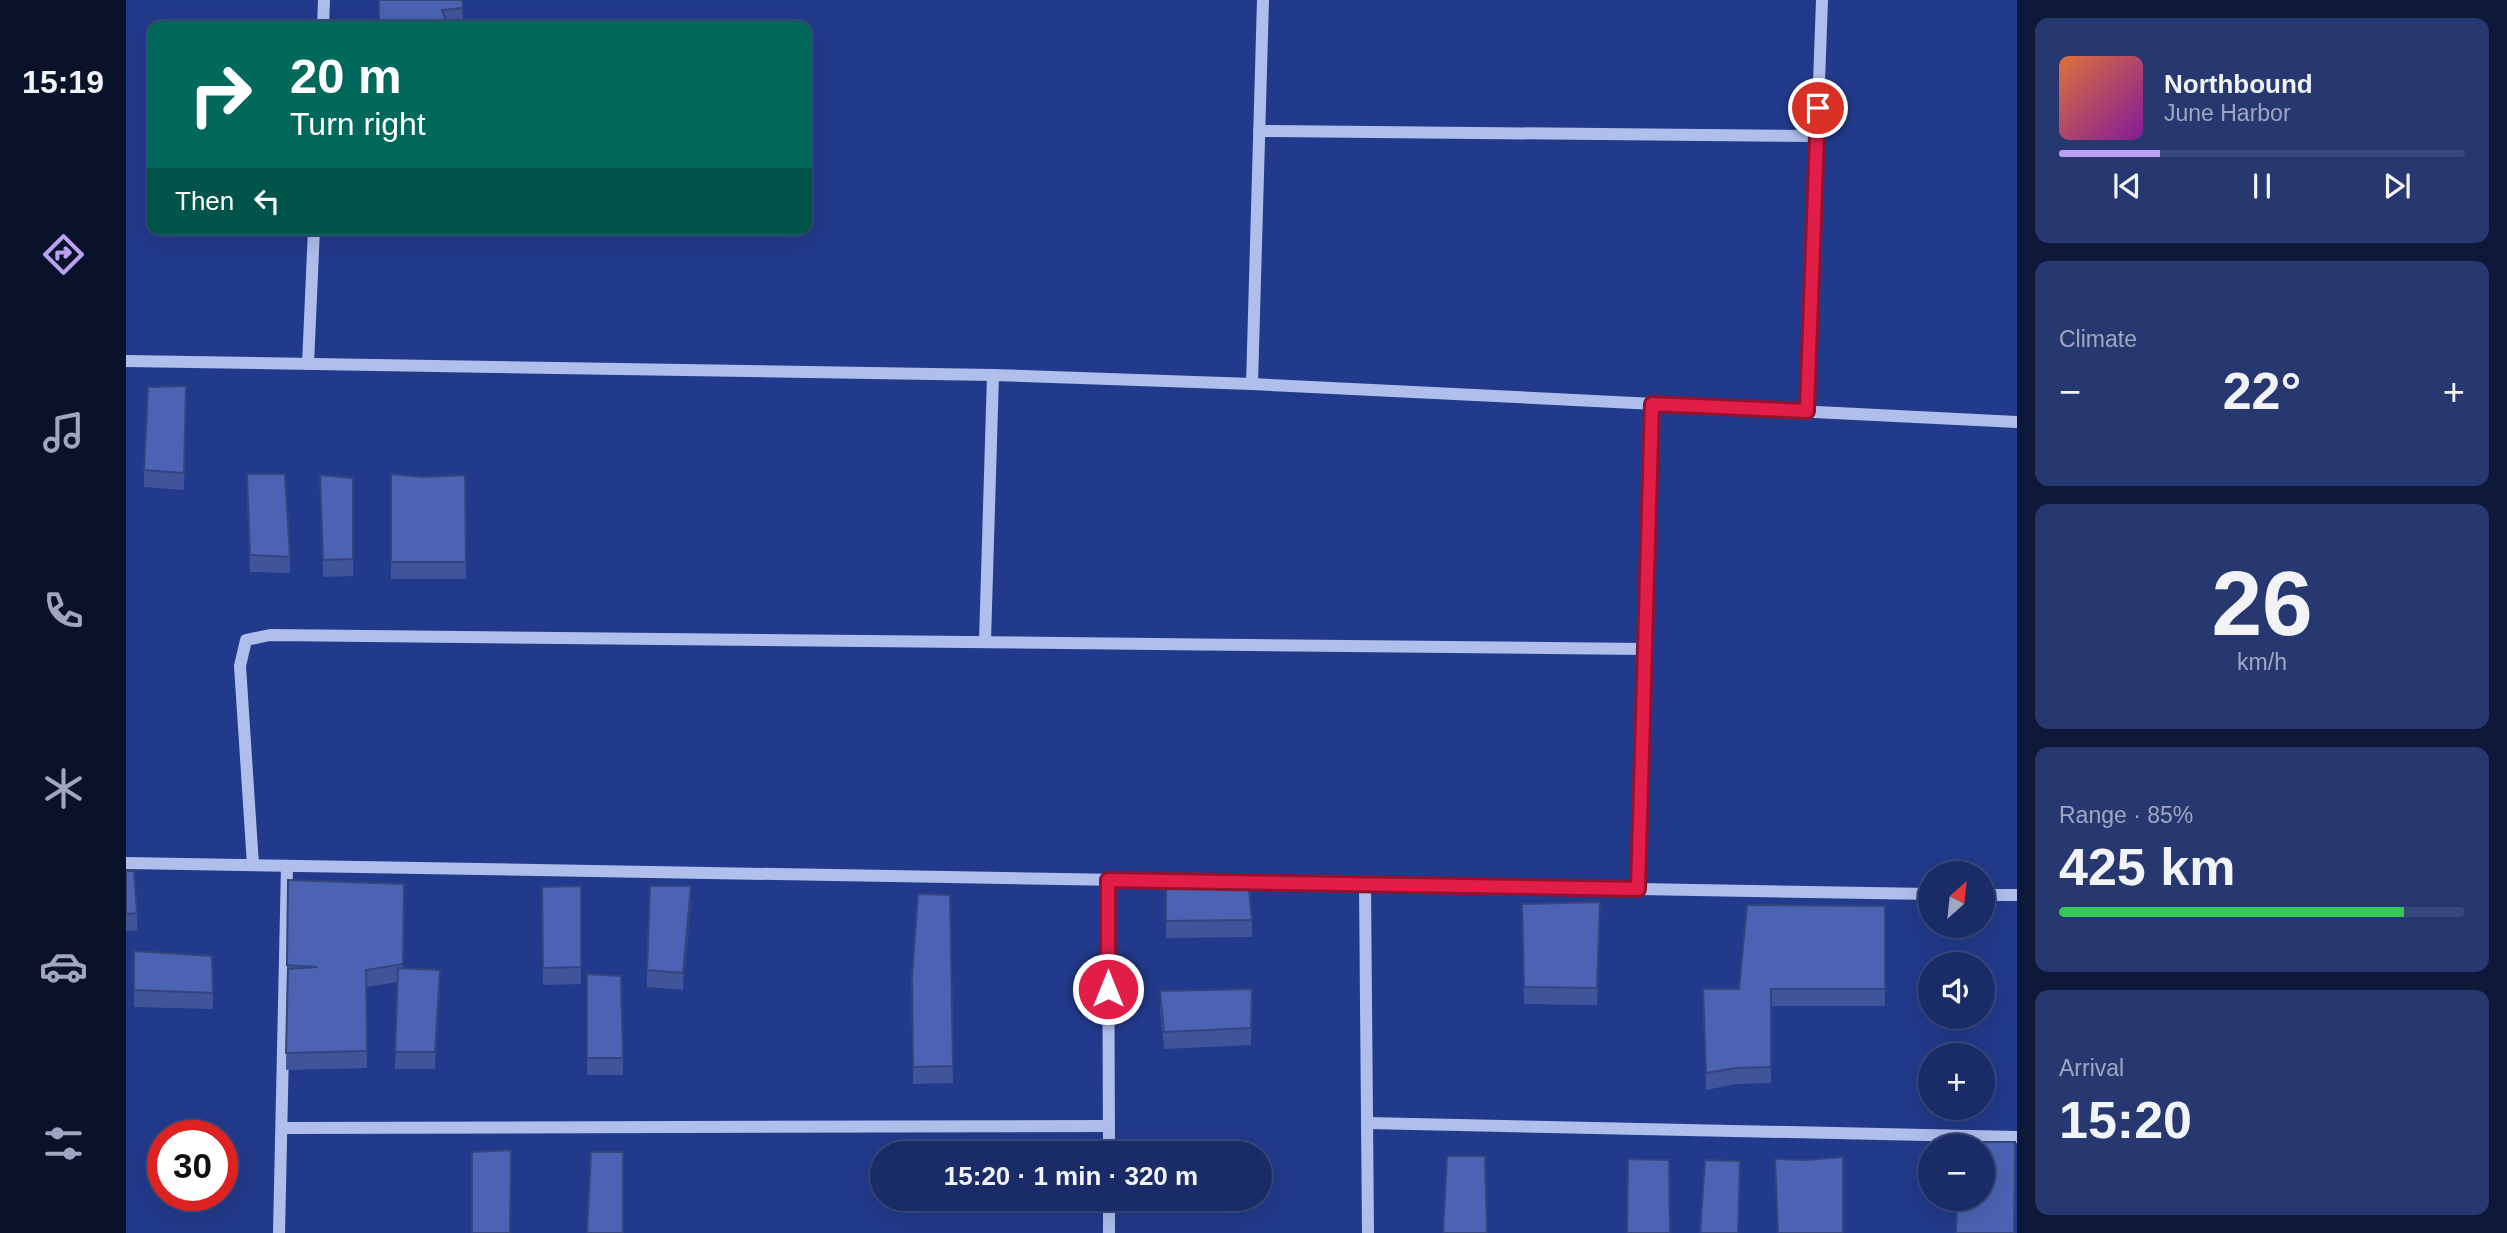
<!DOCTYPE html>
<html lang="en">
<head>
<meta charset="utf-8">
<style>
	body { margin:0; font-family:Helvetica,sans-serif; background:#273871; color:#f1f3f6; height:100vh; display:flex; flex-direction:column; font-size:26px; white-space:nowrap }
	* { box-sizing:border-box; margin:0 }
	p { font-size:23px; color:#9fa7c0 }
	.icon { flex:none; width:38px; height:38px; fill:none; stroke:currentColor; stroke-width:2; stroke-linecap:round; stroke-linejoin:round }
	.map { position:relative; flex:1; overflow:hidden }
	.details { display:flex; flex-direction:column; gap:18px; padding:18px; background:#0e1839; width:490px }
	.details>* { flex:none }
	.top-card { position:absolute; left:21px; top:21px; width:665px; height:214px; border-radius:14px; box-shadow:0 7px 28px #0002,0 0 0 2px #38487c; background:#00695c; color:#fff; overflow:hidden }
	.needle { width:46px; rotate:27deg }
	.tools { position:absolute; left:1792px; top:861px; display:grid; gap:14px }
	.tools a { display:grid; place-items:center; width:77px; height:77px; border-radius:50%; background:#1a2c68; box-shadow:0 7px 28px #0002,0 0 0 2px #38487c; font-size:35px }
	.speed { position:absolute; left:21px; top:1120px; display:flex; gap:14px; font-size:35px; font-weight:700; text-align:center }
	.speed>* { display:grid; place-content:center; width:91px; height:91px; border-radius:50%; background:#1a2c68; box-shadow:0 7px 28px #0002,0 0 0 2px #38487c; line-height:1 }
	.speed .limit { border:10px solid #d22; background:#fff; color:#111 }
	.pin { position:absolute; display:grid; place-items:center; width:60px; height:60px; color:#fff; margin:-30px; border:4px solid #fff; border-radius:50%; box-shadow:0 2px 7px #0007 }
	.me { position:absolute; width:77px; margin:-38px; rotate:0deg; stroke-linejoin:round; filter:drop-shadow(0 0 5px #0008) }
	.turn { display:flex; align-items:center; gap:24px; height:147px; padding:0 28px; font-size:32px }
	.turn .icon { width:91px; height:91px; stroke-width:2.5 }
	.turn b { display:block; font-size:49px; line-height:60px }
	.then { display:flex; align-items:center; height:66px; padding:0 28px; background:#0003; gap:14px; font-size:26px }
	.big { font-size:52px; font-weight:800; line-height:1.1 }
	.details .card { flex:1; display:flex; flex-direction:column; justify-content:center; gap:10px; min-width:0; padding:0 24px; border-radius:14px; background:#273871 }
	.details .dial { align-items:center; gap:0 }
	.dial b { font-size:91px; line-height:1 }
	.song { display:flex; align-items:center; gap:21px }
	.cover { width:84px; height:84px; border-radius:10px; background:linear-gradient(135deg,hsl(20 70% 55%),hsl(290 70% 35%)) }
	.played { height:7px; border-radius:4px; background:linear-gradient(90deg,#bca0f2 25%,#38487c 25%) }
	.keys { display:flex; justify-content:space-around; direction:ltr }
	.heat { display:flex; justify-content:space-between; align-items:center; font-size:38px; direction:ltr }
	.charge { height:10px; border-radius:5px; background:linear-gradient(90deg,#34c759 85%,#38487c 0) }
	.trip { position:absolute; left:744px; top:1141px; width:402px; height:70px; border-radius:35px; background:#1a2c68; box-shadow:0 7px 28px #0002,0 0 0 2px #38487c; font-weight:800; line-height:70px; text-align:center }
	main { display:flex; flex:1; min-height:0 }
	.dock { display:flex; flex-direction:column; width:126px; justify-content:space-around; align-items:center; background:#0a122a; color:#9fa7c0 }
	.dock .icon { width:49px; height:49px }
	.dock .current { color:#bca0f2 }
	.dock b { font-size:32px; color:#f1f3f6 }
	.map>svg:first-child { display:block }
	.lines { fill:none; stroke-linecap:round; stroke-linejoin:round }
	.minor { stroke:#afbeeb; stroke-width:12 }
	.wall { fill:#405599 }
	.shaded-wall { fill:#34457d }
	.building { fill:#4b63b2; stroke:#34457d; stroke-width:2 }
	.route-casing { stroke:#92132f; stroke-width:18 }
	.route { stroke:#e11d48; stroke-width:12 }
</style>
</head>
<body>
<main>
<nav class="dock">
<b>15:19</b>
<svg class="icon current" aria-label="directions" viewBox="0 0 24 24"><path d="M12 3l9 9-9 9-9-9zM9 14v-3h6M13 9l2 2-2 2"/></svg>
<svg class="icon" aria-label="music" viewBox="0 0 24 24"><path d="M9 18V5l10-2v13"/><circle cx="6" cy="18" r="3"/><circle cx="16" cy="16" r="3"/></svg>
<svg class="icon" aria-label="phone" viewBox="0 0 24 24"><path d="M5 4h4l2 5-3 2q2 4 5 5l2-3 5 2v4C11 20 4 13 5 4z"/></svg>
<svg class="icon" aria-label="climate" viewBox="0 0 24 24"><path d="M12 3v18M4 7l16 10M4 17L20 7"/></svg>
<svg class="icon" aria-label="car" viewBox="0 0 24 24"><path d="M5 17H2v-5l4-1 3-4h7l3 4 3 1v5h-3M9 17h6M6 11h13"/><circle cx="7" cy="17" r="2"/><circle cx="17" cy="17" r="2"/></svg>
<svg class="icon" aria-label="filters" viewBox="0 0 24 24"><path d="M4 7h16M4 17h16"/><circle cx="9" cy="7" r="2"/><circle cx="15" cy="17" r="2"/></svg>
</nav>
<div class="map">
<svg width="1891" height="1233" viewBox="0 0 1891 1233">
	<rect width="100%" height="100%" fill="#223a8b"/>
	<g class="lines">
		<!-- minor -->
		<g class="minor">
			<polyline points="197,26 198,0"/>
			<polyline points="1133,131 1691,136"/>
			<polyline points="0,361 867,375 1126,384 1891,422"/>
			<polyline points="182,364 188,229"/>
			<polyline points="1126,384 1137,0"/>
			<polyline points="1681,411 1696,0"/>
			<polyline points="859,641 867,375"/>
			<polyline points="0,863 1055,881"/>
			<polyline points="127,865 114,666 120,640 144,635 1519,649"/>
			<polyline points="982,880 983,1153"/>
			<polyline points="1108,882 1804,894"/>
			<polyline points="1239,884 1242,1233"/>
			<polyline points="1512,889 1526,404"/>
			<polyline points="1857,895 1891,895"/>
			<polyline points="1241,1123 1891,1137"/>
			<polyline points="156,1128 983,1126"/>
			<polyline points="983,1199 983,1233"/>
			<polyline points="153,1233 161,866"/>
		</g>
	</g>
	<!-- wall -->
	<g class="wall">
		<polygon points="252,0 336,0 337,24 321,26 253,26"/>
		<polygon points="60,386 58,490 18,487 18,470"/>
		<polygon points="265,474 297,477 339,475 340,579 265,579"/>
		<polygon points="194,475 227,478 227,576 197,577"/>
		<polygon points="121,490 164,557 164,573 124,572"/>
		<polygon points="0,871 11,913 11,930 0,931"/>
		<polygon points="1040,880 1126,920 1126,937 1040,938"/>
		<polygon points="278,884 277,969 314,987 309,1069 269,1069 272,982 240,987 241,1068 160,1070 161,965"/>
		<polygon points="455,886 455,984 417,985 416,887"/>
		<polygon points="824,895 827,1083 787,1084 786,976"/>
		<polygon points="565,903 557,990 521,987 521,970"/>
		<polygon points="1396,904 1474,919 1471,1005 1398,1004"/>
		<polygon points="1759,906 1759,1006 1645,1006 1645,1083 1610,1084 1580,1090 1577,989 1613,989"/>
		<polygon points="8,951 87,993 87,1009 8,1007"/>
		<polygon points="461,974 497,1058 497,1075 461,1075"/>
		<polygon points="1126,989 1125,1045 1038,1049 1034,1008 1034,991"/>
	</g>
	<!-- shaded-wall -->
	<g class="shaded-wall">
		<polygon points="565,886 565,903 557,990 557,973"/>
		<polygon points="314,970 314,987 309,1069 309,1052"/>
	</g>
	<!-- building -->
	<g class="building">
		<polygon points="253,0 336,0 337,8 316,10 321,23 253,22"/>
		<polygon points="60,386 58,473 18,470 22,387"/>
		<polygon points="121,474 159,474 164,557 124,555"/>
		<polygon points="265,474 297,477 339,475 340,562 265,562"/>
		<polygon points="194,475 227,478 227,559 197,560"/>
		<polygon points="0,871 8,871 11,913 0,914"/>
		<polygon points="162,880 278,884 277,964 240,970 241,1051 160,1053 162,969 191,967 161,965"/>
		<polygon points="1040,880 1122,881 1126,920 1040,921"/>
		<polygon points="455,886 455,967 417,968 416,887"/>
		<polygon points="524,886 565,886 557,973 521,970"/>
		<polygon points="792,894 824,895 827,1066 787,1067 786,976"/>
		<polygon points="1474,902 1471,988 1398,987 1396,904"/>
		<polygon points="1621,905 1759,906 1759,989 1645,989 1645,1067 1610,1068 1580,1073 1577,989 1613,989"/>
		<polygon points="8,951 86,956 87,993 8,990"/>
		<polygon points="272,968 314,970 309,1052 269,1052"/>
		<polygon points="461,974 495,976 497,1058 461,1058"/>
		<polygon points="1126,989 1125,1028 1038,1032 1034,991"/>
		<polygon points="1831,1142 1889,1142 1888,1233 1830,1233 1831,1199 1857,1199 1857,1146 1831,1146"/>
		<polygon points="385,1150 384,1233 346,1233 346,1152"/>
		<polygon points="465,1152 497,1152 497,1233 461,1233"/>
		<polygon points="1321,1156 1359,1156 1361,1233 1317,1233"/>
		<polygon points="1717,1157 1717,1233 1652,1233 1649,1159 1680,1160"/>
		<polygon points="1502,1159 1543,1160 1544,1233 1501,1233"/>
		<polygon points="1579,1160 1614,1161 1612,1233 1574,1233"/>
	</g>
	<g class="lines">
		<defs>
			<polyline id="route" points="982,989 982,880 1512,889 1526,404 1681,411 1692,108"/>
		</defs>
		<!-- route casing -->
		<use href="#route" class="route-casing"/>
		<!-- route -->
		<use href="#route" class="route"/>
	</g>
</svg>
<div class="tools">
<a><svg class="needle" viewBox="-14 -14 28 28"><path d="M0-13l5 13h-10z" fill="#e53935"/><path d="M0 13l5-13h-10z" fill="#9fa7c0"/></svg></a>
<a><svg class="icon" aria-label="sound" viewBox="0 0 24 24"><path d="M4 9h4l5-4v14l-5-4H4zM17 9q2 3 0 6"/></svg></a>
<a>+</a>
<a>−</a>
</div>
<div class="speed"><div class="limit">30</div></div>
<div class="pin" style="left:1692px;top:108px;background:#d93025"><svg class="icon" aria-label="arrive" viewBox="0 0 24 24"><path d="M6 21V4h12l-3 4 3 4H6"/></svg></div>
<svg class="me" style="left:982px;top:989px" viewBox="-20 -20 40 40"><circle r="17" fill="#e11d48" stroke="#fff" stroke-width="3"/><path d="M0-11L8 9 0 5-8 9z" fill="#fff"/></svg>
<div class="trip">15:20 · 1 min · 320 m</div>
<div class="top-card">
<div class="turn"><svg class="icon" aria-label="right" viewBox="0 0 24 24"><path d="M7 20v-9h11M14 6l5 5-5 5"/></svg><div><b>20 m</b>Turn right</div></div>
<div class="then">Then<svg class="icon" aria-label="left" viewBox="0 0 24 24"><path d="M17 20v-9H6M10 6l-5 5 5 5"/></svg></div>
</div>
</div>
<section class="details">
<div class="card">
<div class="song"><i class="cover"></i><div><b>Northbound</b><p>June Harbor</p></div></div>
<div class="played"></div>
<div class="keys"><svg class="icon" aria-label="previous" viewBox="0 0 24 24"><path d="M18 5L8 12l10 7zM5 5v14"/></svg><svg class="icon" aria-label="pause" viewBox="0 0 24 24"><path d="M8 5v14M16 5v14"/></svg><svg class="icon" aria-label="next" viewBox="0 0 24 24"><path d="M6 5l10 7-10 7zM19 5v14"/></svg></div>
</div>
<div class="card"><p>Climate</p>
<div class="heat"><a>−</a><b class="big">22°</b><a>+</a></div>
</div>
<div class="card dial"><b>26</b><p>km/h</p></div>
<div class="card"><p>Range · 85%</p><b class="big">425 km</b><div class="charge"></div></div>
<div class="card"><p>Arrival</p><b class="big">15:20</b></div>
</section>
</main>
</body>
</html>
